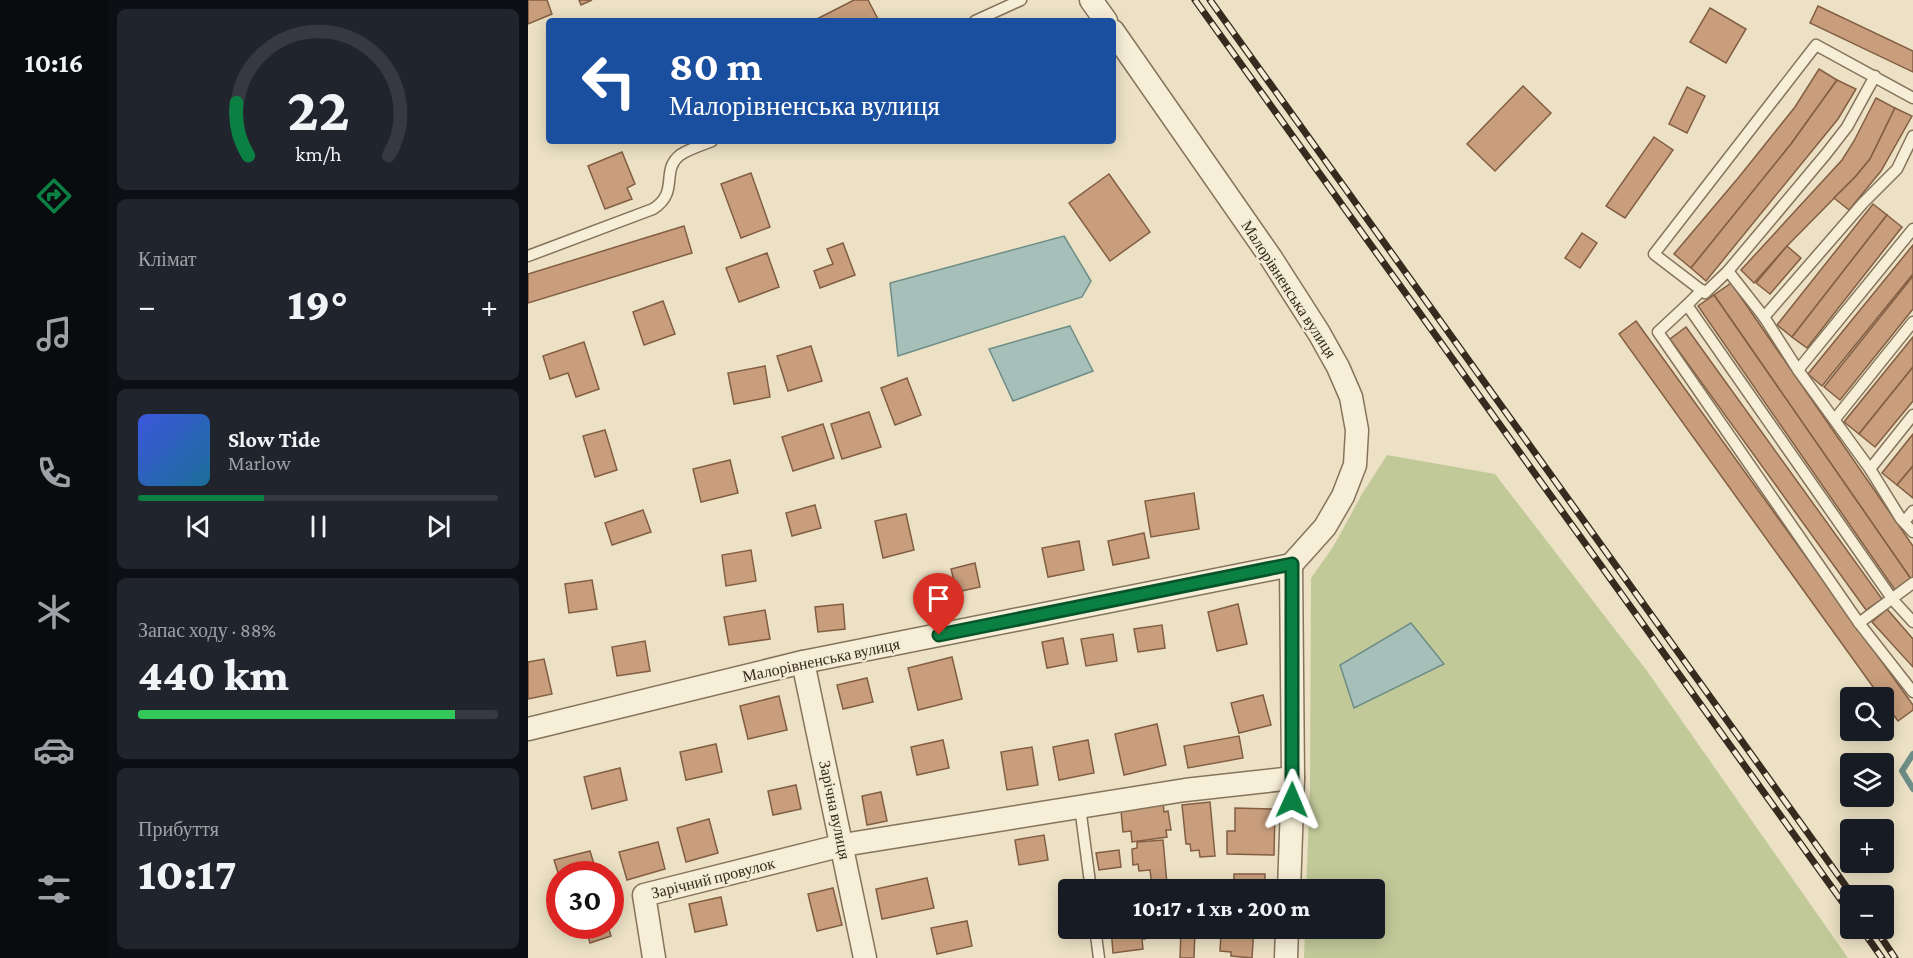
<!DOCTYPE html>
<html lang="uk">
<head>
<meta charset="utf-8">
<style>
	body { margin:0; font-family:"Crimson Pro",serif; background:#20242c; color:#f1f3f6; height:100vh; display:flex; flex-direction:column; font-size:22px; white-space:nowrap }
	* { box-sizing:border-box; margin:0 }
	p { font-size:20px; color:#9ea1a6 }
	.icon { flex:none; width:33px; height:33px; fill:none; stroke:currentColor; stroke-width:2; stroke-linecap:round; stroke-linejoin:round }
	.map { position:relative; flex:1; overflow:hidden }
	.panel { display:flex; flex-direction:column; gap:9px; padding:9px; background:#0d0f14; width:420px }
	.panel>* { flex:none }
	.hud { position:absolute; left:18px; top:18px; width:570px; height:126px; border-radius:6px; box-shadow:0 3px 15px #0003; background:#1a4fa0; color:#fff; overflow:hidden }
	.buttons { position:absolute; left:1312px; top:687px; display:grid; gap:12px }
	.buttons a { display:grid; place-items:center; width:54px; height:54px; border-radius:6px; background:#171b24; box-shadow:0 3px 15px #0003; font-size:30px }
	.speed { position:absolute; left:18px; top:861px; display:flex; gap:12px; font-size:30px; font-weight:700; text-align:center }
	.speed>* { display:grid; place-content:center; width:78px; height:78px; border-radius:50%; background:#171b24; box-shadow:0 3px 15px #0003; line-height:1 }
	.speed .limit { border:9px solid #d22; background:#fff; color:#111 }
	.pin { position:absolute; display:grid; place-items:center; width:51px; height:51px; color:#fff; margin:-62px -26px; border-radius:50% 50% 50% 0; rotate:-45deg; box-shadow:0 0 6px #0007 }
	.pin .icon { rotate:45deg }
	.me { position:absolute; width:66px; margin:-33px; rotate:1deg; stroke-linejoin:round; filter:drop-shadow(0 0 4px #0008) }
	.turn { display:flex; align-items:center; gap:21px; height:126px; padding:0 24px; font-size:27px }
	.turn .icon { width:78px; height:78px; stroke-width:2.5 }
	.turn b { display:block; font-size:42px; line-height:51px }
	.big { font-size:45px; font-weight:800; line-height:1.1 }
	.panel .widget { flex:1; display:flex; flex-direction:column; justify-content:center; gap:9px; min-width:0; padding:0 21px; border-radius:9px; background:#20242c }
	.panel .dial { align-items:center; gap:0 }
	.dial svg { height:156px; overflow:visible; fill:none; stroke:#363941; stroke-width:7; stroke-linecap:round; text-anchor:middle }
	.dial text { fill:#f1f3f6; stroke:none }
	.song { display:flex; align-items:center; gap:18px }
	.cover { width:72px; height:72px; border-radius:9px; background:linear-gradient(135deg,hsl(230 70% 55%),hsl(200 70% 35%)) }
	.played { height:6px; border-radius:3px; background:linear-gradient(90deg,#0b8043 35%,#363941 35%) }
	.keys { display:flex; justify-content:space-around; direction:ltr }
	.heat { display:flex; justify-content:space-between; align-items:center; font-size:33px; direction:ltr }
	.charge { height:9px; border-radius:4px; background:linear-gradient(90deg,#34c759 88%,#363941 0) }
	.trip { position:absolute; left:530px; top:879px; width:327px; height:60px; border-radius:6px; background:#171b24; box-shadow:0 3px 15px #0003; font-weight:800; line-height:60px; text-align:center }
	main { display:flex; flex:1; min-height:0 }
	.tab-bar { display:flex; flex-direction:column; width:108px; justify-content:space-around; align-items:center; background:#090b0e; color:#9ea1a6 }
	.tab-bar .icon { width:42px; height:42px }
	.tab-bar .current { color:#0b8043 }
	.tab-bar b { font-size:27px; color:#f1f3f6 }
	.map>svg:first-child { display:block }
	.green { fill:#c2c999 }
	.water { fill:#a6bfb8; stroke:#6d8d86; stroke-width:1.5 }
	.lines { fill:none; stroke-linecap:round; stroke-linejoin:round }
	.stream { stroke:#6d8d86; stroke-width:6 }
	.building { fill:#c89e7c; stroke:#835e43; stroke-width:1.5 }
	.service-casing { stroke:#85735c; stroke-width:13 }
	.minor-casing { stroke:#85735c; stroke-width:25 }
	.service { stroke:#f7eed7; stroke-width:10 }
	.minor { stroke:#f7eed7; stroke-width:22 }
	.rail-casing { stroke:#362b1f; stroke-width:7 }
	.rail { stroke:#f3ebd3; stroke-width:4.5; stroke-dasharray:14; stroke-linecap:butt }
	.route-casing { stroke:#07532c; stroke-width:15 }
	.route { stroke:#0b8043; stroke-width:10 }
	.labels { text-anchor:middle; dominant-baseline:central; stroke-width:4.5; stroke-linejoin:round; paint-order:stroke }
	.street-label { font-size:16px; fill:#362b1f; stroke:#f3ebd3 }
</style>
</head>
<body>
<main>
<nav class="tab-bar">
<b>10:16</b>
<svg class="icon current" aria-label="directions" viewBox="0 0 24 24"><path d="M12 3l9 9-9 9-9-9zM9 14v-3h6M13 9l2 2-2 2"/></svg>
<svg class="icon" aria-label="music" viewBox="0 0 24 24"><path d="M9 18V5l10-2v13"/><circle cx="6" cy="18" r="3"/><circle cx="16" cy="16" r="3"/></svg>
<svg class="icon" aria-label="phone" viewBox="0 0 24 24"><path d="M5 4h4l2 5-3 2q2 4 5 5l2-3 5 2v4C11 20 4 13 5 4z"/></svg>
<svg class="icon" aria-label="climate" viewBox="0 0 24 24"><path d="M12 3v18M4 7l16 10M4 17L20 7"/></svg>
<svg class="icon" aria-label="car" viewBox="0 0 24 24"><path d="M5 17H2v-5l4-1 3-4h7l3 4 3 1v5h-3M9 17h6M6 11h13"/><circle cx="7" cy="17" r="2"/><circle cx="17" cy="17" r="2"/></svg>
<svg class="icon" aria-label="filters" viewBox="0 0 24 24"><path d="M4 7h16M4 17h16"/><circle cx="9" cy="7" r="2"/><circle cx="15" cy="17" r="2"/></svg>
</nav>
<section class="panel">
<div class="widget dial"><svg viewBox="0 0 100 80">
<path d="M14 69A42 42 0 1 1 86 69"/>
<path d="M14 69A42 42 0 0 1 8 42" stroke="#0b8043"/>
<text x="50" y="56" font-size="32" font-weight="700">22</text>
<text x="50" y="72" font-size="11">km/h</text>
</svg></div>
<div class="widget"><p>Клімат</p>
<div class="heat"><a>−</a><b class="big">19°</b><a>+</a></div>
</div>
<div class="widget">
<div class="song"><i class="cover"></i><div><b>Slow Tide</b><p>Marlow</p></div></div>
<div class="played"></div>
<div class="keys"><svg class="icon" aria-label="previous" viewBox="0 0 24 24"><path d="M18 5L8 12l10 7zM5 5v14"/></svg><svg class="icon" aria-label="pause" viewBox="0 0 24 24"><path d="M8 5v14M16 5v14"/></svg><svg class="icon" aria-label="next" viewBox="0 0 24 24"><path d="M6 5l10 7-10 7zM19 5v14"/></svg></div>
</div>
<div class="widget"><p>Запас ходу · 88%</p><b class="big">440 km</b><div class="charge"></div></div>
<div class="widget"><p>Прибуття</p><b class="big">10:17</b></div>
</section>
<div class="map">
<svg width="1385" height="958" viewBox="0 0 1385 958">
	<rect width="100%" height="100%" fill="#ece1c4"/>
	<!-- green -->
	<polygon class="green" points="859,455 967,474 1119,671 1320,958 776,958 777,929 846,928 846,890 778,889 782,789 783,578 805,547 834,494"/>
	<!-- water -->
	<g class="water">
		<polygon points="536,236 563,281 554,297 370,356 362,283"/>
		<polygon points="542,326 565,371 485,401 461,349"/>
		<polygon points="883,623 916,664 826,708 812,665"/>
	</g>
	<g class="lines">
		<!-- stream -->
		<polyline class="stream" points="1385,754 1374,771 1385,789"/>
	</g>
	<!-- building -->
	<g class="building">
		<polygon points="0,0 19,0 24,14 0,24"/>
		<polygon points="51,0 64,0 53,5"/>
		<polygon points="326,0 340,0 351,21 285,21"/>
		<polygon points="1290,6 1385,51 1385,72 1282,23"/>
		<polygon points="1182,8 1218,29 1198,63 1162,42"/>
		<polygon points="1291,69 1309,80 1263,144 1163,268 1146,254 1211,177 1267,107"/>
		<polygon points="1309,80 1328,89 1310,119 1178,281 1163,268 1263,144"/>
		<polygon points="995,86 1023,113 967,171 939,144"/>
		<polygon points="1159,87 1177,96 1159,133 1141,124"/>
		<polygon points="1348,98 1367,108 1342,159 1328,176 1259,246 1226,283 1213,270 1314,160 1326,141"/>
		<polygon points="1367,108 1384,116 1353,171 1321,210 1306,198 1328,176 1342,159"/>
		<polygon points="1126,137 1145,150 1097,218 1078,206"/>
		<polygon points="94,152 107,184 99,188 104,199 77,209 60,166"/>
		<polygon points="223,173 242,227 213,238 193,184"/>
		<polygon points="581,174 622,232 582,261 541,203"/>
		<polygon points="1345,204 1359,215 1264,337 1249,325"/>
		<polygon points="1359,215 1374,227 1279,348 1264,337"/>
		<polygon points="156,226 164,253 0,303 0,274"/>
		<polygon points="1054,233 1069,243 1052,268 1037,258"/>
		<polygon points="315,243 327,275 292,288 286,271 305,264 299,249"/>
		<polygon points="1385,245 1385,274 1294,386 1280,374"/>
		<polygon points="1259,246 1273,258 1242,294 1228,283"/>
		<polygon points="239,253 251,287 211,302 198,268"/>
		<polygon points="1385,276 1385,309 1312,400 1296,387"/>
		<polygon points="1203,283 1385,546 1385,578 1383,579 1186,295"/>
		<polygon points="1186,295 1383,579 1367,590 1170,306"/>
		<polygon points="135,301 147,334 116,345 105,312"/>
		<polygon points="1108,321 1385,705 1385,710 1370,721 1356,702 1356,698 1353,698 1091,334"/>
		<polygon points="1158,327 1354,599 1338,610 1142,339"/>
		<polygon points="1385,337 1385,367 1331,434 1316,422"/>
		<polygon points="56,342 71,389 48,397 40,373 22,379 15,356"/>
		<polygon points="283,346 294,381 260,391 249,356"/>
		<polygon points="237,366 242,397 206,404 200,373"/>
		<polygon points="1385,367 1385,401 1347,447 1331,434"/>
		<polygon points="379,378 393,415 367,425 353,388"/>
		<polygon points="341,412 353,447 314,459 303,424"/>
		<polygon points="295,424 306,458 265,471 254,437"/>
		<polygon points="77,430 89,470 67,477 55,436"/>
		<polygon points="1385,434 1385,466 1369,485 1354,473"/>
		<polygon points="202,460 210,493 173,502 165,469"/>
		<polygon points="1385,466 1385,498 1369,485"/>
		<polygon points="666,493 671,529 623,537 617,501"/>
		<polygon points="287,505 293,528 264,536 258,513"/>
		<polygon points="115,510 123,532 84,545 77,523"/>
		<polygon points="378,514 386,550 355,558 347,521"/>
		<polygon points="616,533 621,558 585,565 580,541"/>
		<polygon points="551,541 556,570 520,577 514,548"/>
		<polygon points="223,550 228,581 198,586 194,555"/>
		<polygon points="447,563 452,587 429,592 423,569"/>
		<polygon points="64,580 69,609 41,613 37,584"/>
		<polygon points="315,604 317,629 290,632 287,607"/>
		<polygon points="710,604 719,644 689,651 680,612"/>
		<polygon points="1359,609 1385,639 1385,667 1344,622"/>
		<polygon points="237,610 242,639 201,645 196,617"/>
		<polygon points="634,625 637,648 610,652 606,629"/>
		<polygon points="585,634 589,661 558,666 553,639"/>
		<polygon points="535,638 540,664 519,668 514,642"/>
		<polygon points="117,641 122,671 89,676 84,647"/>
		<polygon points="424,657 434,699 390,710 380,668"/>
		<polygon points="16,659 24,694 0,699 0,662"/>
		<polygon points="339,678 345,702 315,709 309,685"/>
		<polygon points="735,695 743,725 711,733 703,703"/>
		<polygon points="251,696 259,730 220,739 212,706"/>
		<polygon points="629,724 638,765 596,775 587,734"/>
		<polygon points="711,736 715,758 660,768 656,746"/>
		<polygon points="415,740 421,768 389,775 383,747"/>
		<polygon points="560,740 566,773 531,780 525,747"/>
		<polygon points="188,744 194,772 158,780 152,752"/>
		<polygon points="504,747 510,785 479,790 473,752"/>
		<polygon points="92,768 99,800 64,809 56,777"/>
		<polygon points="268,785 273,809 245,815 240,791"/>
		<polygon points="353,792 359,821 339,825 334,796"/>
		<polygon points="635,802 636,812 640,811 643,830 638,830 639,837 604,842 603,831 595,832 593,811"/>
		<polygon points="682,802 687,856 672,857 671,850 663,851 662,844 658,844 654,805"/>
		<polygon points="707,808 747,809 746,855 699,854 699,831 707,831"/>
		<polygon points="181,819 190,853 158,862 149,828"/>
		<polygon points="516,835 520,860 491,865 487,840"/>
		<polygon points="635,840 639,884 624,886 622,870 611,871 610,864 605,865 604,849 609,848 609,842"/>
		<polygon points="130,842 137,869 99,880 91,852"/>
		<polygon points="591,850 593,867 571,870 568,853"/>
		<polygon points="62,851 69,874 32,874 32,879 26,860"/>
		<rect x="706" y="874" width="31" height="16"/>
		<polygon points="399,878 406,908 354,919 348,889"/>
		<polygon points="305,888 314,925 289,931 280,894"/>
		<polygon points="193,897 199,925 167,932 161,904"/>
		<polygon points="439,921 444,946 409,954 403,928"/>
		<polygon points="57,926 80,926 83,936 62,943"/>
		<polygon points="583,928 612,928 613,932 616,931 617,939 614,939 615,949 585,953"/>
		<polygon points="705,928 726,928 724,958 703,956 703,952 692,951 693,933 705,934"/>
		<polygon points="653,930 667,930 666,958 652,958"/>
	</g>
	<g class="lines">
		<defs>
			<g id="service">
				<polyline points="447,21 493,0"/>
				<polyline points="1347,76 1319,127 1298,154 1200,271 1177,293 1126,254 1288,45 1385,98"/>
				<path d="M0 256 125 209C152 192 132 171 152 155 161 149 174 145 184 141"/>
				<polyline points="1200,271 1236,317 1270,370 1342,469 1373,519 1385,532"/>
				<polyline points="1174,290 1159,305 1365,600 1385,622"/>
				<polyline points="1159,305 1130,332 1331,623 1385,692"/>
				<polyline points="1236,317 1335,203 1369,169 1385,136"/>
				<polyline points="1270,370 1385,229"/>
				<polyline points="1307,419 1385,322"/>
				<polyline points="1342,469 1385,415"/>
				<polyline points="1376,522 1385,511"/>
				<polyline points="1331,623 1385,583"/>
				<polyline points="552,807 563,890"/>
				<polyline points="567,928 571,958"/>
			</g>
			<g id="minor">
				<polyline points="563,0 578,21"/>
				<polyline points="585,31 743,258 791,333 810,367 823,397 829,430 827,465 815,496 797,527 763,565"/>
				<polyline points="275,662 337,958"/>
				<polyline points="0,729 275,662 763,565 765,778 761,890"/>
				<polyline points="126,958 116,895 315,845 657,790 765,778"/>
				<polyline points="758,958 759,928"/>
			</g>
		</defs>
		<!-- service casing -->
		<use href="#service" class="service-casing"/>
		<!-- minor casing -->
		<use href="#minor" class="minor-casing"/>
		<!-- service -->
		<use href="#service" class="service"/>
		<!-- minor -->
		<use href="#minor" class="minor"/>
		<defs>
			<g id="rail">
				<polyline points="667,0 1323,914"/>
				<polyline points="682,0 1325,896"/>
				<polyline points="1333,928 1354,958"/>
				<polyline points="1347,928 1367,958"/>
			</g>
		</defs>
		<!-- rail casing -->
		<use href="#rail" class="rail-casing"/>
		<!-- rail -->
		<use href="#rail" class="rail"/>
	</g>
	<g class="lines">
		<defs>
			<polyline id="route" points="411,635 764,564 764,800"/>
		</defs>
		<!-- route casing -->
		<use href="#route" class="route-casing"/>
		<!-- route -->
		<use href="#route" class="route"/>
	</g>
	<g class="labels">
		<!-- street labels -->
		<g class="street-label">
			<text transform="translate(761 289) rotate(57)">Малорівненська вулиця</text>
			<text transform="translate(293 660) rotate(-12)">Малорівненська вулиця</text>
			<text transform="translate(307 810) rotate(78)">Зарічна вулиця</text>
			<text transform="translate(185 878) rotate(-14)">Зарічний провулок</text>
		</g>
	</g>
</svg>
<div class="buttons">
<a><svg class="icon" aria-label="search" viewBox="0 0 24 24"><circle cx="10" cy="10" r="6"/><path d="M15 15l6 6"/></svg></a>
<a><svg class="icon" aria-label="layers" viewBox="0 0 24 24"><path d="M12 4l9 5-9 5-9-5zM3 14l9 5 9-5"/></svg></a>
<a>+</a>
<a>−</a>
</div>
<div class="speed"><div class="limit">30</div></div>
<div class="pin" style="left:411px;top:635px;background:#d93025"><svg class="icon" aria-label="arrive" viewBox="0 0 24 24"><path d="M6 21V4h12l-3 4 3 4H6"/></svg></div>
<svg class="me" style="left:764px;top:800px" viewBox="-20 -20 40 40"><path d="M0-17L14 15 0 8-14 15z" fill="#0b8043" stroke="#fff" stroke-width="4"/></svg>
<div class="trip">10:17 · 1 хв · 200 m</div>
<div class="hud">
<div class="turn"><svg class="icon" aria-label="left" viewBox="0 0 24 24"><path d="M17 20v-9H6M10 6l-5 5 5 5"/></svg><div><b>80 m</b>Малорівненська вулиця</div></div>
</div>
</div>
</main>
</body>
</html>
